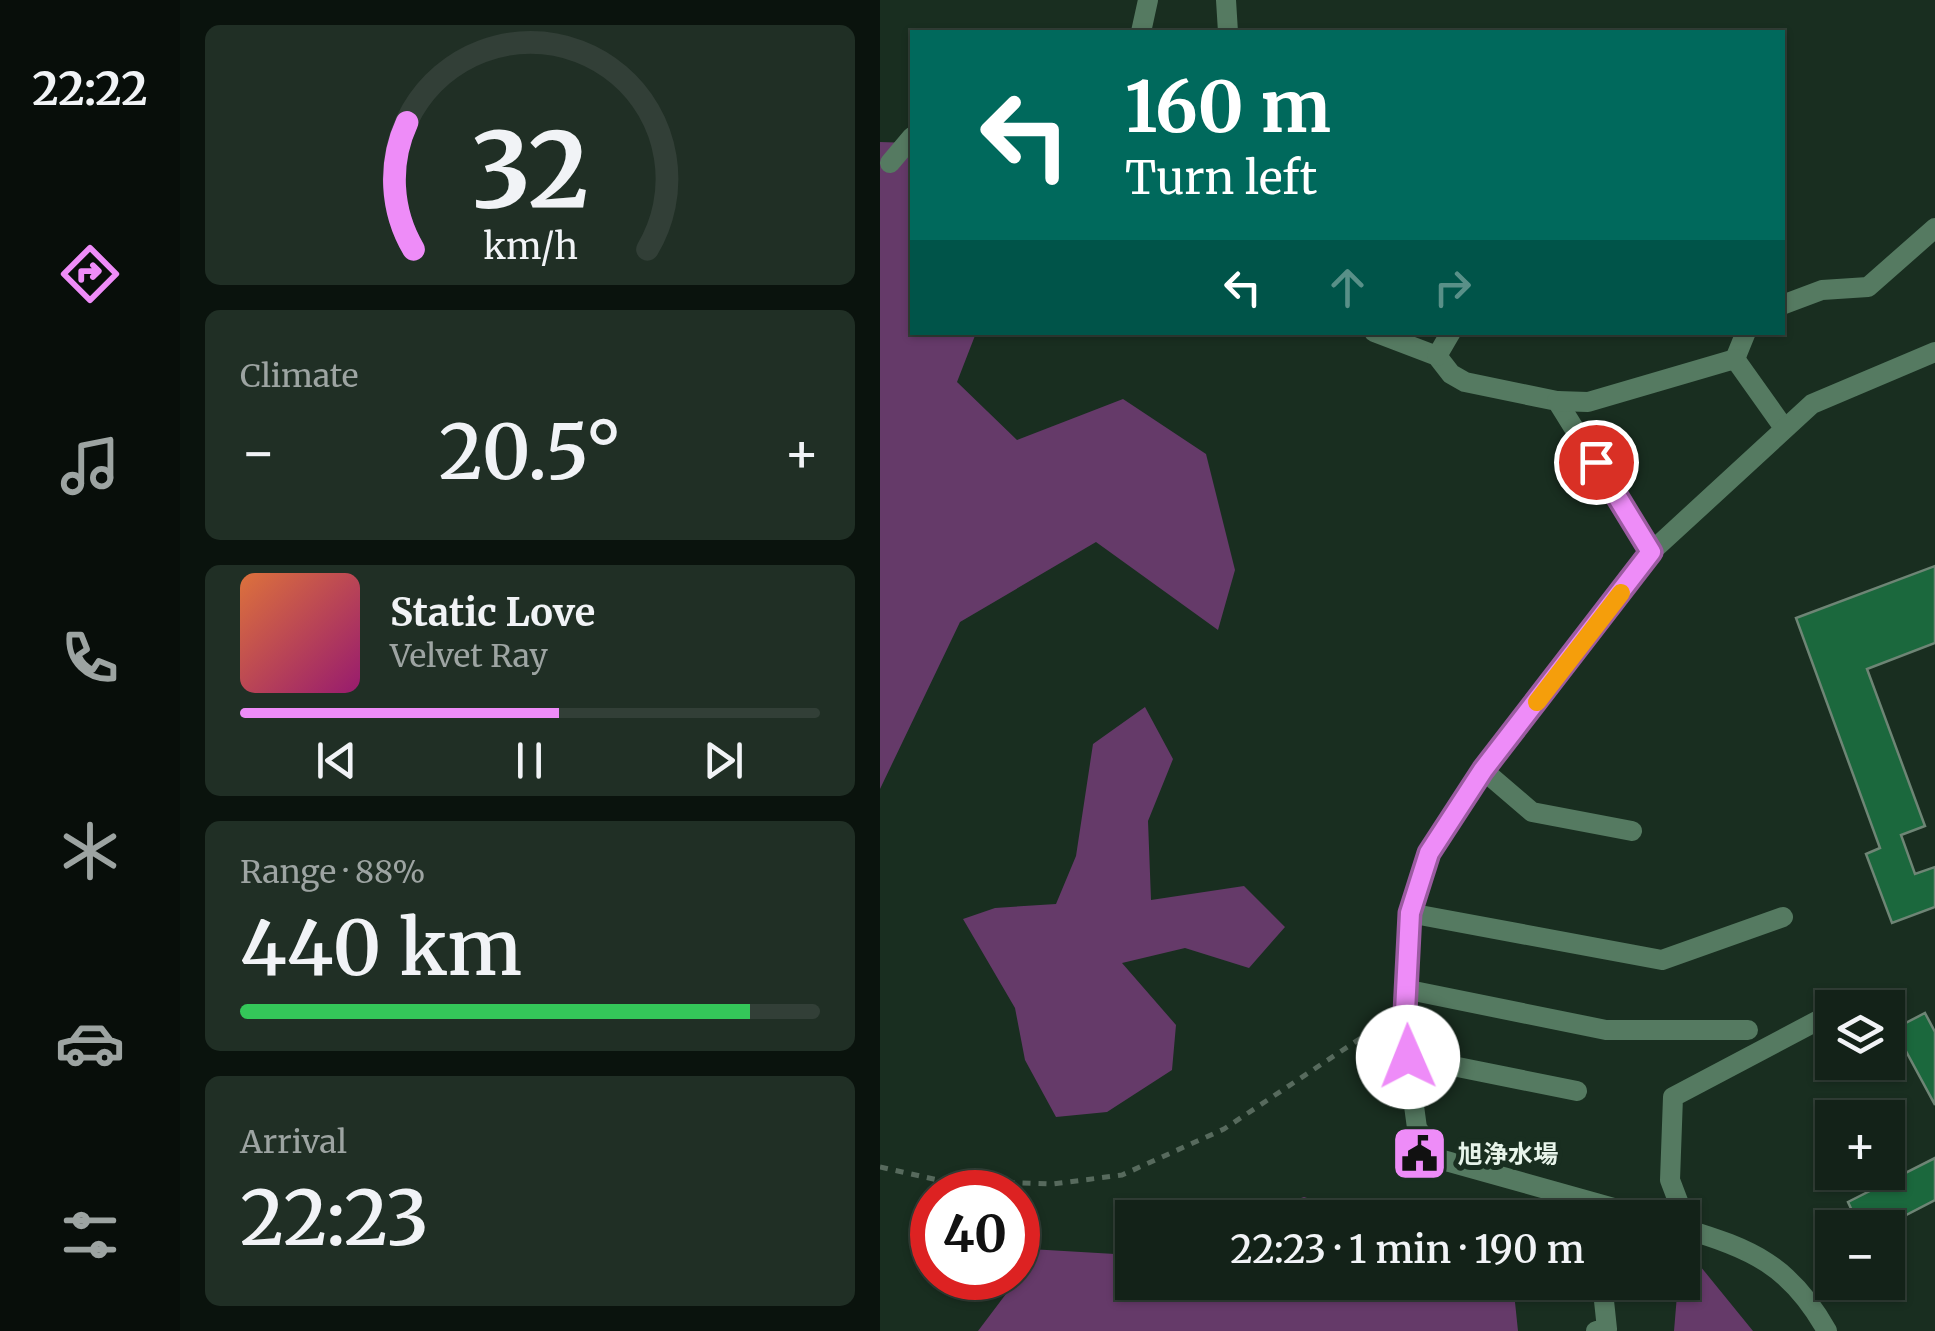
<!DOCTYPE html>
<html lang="en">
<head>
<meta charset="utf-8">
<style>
	body { margin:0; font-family:Merriweather,"Noto Sans JP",serif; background:#202f25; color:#f1f3f6; height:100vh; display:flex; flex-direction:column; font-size:38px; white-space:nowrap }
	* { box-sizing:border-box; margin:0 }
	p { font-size:32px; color:#9da4a2 }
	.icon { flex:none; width:55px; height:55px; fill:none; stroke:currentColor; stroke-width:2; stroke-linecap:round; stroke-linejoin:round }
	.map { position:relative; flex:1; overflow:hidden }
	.panel { display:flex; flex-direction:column; gap:25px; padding:25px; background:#0a130d; width:700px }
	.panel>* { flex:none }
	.guide { position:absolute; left:30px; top:30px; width:875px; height:305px; border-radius:0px; box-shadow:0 2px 8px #0004,0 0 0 2px #323f37; background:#00695c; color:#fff; overflow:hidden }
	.tools { position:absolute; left:935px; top:990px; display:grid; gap:20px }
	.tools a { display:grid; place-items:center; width:90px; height:90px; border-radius:0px; background:#132218; box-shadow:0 2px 8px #0004,0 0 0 2px #323f37; font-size:50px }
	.speed { position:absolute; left:30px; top:1170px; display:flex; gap:20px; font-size:50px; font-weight:700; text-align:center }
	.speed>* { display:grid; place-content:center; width:130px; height:130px; border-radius:50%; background:#132218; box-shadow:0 2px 8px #0004,0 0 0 2px #323f37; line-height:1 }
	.speed .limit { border:15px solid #d22; background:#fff; color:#111 }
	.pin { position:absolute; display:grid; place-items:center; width:85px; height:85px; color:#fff; margin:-42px; border:5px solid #fff; border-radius:50%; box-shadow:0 2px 10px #0007 }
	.me { position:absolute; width:110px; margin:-55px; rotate:359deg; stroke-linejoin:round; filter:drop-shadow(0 0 8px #0008) }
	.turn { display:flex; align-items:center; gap:35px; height:210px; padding:0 50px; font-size:45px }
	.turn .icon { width:130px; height:130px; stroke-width:2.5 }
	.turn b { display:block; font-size:70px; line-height:85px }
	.lanes { display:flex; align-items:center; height:95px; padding:0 50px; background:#0003; justify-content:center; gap:50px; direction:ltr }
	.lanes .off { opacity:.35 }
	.big { font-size:75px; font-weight:600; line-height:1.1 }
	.panel .card { flex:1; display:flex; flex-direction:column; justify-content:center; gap:15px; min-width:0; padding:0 35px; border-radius:15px; background:#202f25 }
	.panel .dial { align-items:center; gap:0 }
	.dial svg { height:260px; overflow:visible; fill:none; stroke:#323f37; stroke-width:7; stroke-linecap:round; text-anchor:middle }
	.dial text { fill:#f1f3f6; stroke:none }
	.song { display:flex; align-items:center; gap:30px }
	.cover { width:120px; height:120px; border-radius:15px; background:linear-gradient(135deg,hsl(20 70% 55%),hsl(320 70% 35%)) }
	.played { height:10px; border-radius:5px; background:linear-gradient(90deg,#ee8cf8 55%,#323f37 55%) }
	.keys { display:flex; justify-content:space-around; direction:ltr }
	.heat { display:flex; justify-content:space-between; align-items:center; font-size:55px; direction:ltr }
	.charge { height:15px; border-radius:8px; background:linear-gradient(90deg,#34c759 88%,#323f37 0) }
	.trip { position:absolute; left:235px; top:1200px; width:585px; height:100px; border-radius:0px; background:#132218; box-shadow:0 2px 8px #0004,0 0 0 2px #323f37; font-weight:600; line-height:100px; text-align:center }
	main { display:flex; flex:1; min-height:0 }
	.menu { display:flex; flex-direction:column; width:180px; justify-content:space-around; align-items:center; background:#080e0a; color:#9da4a2 }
	.menu .icon { width:70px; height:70px }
	.menu .current { color:#ee8cf8 }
	.menu b { font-size:45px; color:#f1f3f6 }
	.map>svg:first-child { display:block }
	.green { fill:#653a69 }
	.building { fill:#1b683d; stroke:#6e8575; stroke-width:2.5 }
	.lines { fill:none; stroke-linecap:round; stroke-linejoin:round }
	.path { stroke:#576a5d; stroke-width:5; stroke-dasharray:8 8; stroke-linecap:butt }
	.minor { stroke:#557a61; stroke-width:20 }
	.tertiary { stroke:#557a61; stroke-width:20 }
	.route-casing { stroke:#9b5ba1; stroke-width:25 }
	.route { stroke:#ee8cf8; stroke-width:18 }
	.slow { stroke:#f59e0b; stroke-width:18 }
	.labels { text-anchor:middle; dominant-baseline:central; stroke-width:10; stroke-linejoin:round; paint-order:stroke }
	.poi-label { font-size:25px; font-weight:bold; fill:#e7f4ea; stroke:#192e20; text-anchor:start }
</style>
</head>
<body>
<main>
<nav class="menu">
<b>22:22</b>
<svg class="icon current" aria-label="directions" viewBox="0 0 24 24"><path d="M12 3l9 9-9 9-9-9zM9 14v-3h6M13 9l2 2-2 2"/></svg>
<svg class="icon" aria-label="music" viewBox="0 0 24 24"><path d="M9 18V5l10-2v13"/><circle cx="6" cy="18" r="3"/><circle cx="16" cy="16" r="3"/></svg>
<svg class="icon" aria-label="phone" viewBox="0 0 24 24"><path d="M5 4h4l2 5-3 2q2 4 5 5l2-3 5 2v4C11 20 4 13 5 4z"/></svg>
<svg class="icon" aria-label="climate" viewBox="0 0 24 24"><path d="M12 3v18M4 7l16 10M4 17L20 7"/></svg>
<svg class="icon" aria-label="car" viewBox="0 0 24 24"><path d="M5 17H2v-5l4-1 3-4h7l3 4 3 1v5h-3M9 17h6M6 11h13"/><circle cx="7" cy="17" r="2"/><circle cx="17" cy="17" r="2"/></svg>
<svg class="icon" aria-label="filters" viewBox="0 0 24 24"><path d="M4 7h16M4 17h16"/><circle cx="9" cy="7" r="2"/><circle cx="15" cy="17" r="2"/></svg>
</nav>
<section class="panel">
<div class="card dial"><svg viewBox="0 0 100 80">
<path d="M14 69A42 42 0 1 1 86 69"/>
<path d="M14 69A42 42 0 0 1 12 30" stroke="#ee8cf8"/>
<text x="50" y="56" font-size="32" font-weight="700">32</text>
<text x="50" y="72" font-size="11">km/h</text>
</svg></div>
<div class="card"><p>Climate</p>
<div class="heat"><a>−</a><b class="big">20.5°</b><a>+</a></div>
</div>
<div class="card">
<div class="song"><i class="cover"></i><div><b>Static Love</b><p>Velvet Ray</p></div></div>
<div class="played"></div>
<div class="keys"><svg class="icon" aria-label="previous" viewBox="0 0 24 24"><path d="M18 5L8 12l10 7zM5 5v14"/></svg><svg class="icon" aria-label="pause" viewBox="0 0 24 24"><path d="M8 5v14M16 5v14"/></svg><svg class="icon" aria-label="next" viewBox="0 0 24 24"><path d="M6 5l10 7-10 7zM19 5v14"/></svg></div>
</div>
<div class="card"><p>Range · 88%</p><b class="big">440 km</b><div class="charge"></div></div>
<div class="card"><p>Arrival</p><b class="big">22:23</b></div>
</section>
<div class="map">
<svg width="1055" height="1331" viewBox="0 0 1055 1331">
	<rect width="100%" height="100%" fill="#192e20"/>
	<!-- green -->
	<g class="green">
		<polygon points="0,142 32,143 32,332 96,333 77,382 137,440 243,399 326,454 355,570 338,630 216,542 80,622 0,789"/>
		<polygon points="265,707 293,759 268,821 271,900 364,886 405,927 369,968 305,948 242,963 296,1025 292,1070 227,1112 176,1117 145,1060 135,1008 83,919 115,908 176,904 196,856 213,744"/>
		<polygon points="424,1197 485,1217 364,1217"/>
		<polygon points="803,1245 873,1331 794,1331 798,1283 802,1282"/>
		<polygon points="150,1249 252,1255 252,1282 633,1283 638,1331 98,1331 138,1278"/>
	</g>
	<!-- building -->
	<g class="building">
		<polygon points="1055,566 1055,643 987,669 1045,826 1021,835 1035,874 1055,867 1055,907 1012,923 986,854 1000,848 916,618"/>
		<polygon points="1045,1013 1055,1032 1055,1105 1014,1029"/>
		<polygon points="1055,1158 1055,1200 1001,1228 980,1228 968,1202"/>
	</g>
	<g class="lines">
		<!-- path -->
		<polyline class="path" points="0,1167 58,1180 173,1184 242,1175 344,1129 505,1022"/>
		<!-- minor -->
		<g class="minor">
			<polyline points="346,0 348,32"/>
			<polyline points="261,32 268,0"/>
			<polyline points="10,163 32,137"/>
			<polyline points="902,305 942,290 988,287 1055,228"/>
			<polyline points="494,332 557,356 571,374 585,382 677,401 771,552"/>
			<polyline points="557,356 571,332"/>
			<polyline points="855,359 866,332"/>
			<polyline points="677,401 708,402 855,359 904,428"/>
			<polyline points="603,770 652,812 752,831"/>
			<polyline points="529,913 782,960 903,917"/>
			<polyline points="529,990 726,1030 868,1030"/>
			<polyline points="964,1008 975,1002"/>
			<polyline points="528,1057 697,1091"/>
			<polyline points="809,1230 790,1180 793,1097 952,1013"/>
			<polyline points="716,1331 727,1329 722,1282"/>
		</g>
		<!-- tertiary -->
		<g class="tertiary">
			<polyline points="769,1218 559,1159 537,1128 524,1032 529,913 549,853 603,770 771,552 932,404 1055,352"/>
			<path d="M802 1228C872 1249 910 1265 947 1331"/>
		</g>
	</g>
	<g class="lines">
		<defs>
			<polyline id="route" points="528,1057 524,1032 530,913 549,853 603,770 771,552 716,462"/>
		</defs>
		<!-- route casing -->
		<use href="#route" class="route-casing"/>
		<!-- route -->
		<use href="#route" class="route"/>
		<!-- slow -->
		<polyline class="slow" points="657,702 741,593"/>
	</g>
	<!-- icons -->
	<defs>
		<symbol id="civic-square" viewBox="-11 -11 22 22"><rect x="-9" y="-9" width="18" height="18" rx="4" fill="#ee8cf8" stroke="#192e20"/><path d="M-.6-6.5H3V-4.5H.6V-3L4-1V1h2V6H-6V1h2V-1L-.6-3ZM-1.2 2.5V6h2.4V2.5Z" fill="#111"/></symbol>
	</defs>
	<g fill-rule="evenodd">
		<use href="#civic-square" x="508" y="1122" width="63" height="63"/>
	</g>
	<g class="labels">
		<!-- poi labels -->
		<g class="poi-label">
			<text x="578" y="1154">旭浄水場</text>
		</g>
	</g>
</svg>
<div class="tools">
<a><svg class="icon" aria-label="layers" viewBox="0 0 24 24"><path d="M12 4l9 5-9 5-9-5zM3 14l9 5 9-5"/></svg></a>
<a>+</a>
<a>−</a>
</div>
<div class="speed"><div class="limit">40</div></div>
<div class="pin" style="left:716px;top:462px;background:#d93025"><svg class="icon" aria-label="arrive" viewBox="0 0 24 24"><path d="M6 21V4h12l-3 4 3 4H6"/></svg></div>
<svg class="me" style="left:528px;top:1057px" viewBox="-20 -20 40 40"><circle r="19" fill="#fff"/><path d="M0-13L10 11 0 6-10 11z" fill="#ee8cf8"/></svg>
<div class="trip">22:23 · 1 min · 190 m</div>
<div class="guide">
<div class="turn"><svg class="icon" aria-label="left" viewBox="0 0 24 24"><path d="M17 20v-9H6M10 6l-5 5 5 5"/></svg><div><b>160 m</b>Turn left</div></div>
<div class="lanes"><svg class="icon" aria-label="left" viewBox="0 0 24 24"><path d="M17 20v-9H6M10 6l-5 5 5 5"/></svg><svg class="icon off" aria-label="ahead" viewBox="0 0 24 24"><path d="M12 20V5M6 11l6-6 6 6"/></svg><svg class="icon off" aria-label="right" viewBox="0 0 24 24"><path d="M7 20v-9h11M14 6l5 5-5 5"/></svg></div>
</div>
</div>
</main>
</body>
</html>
